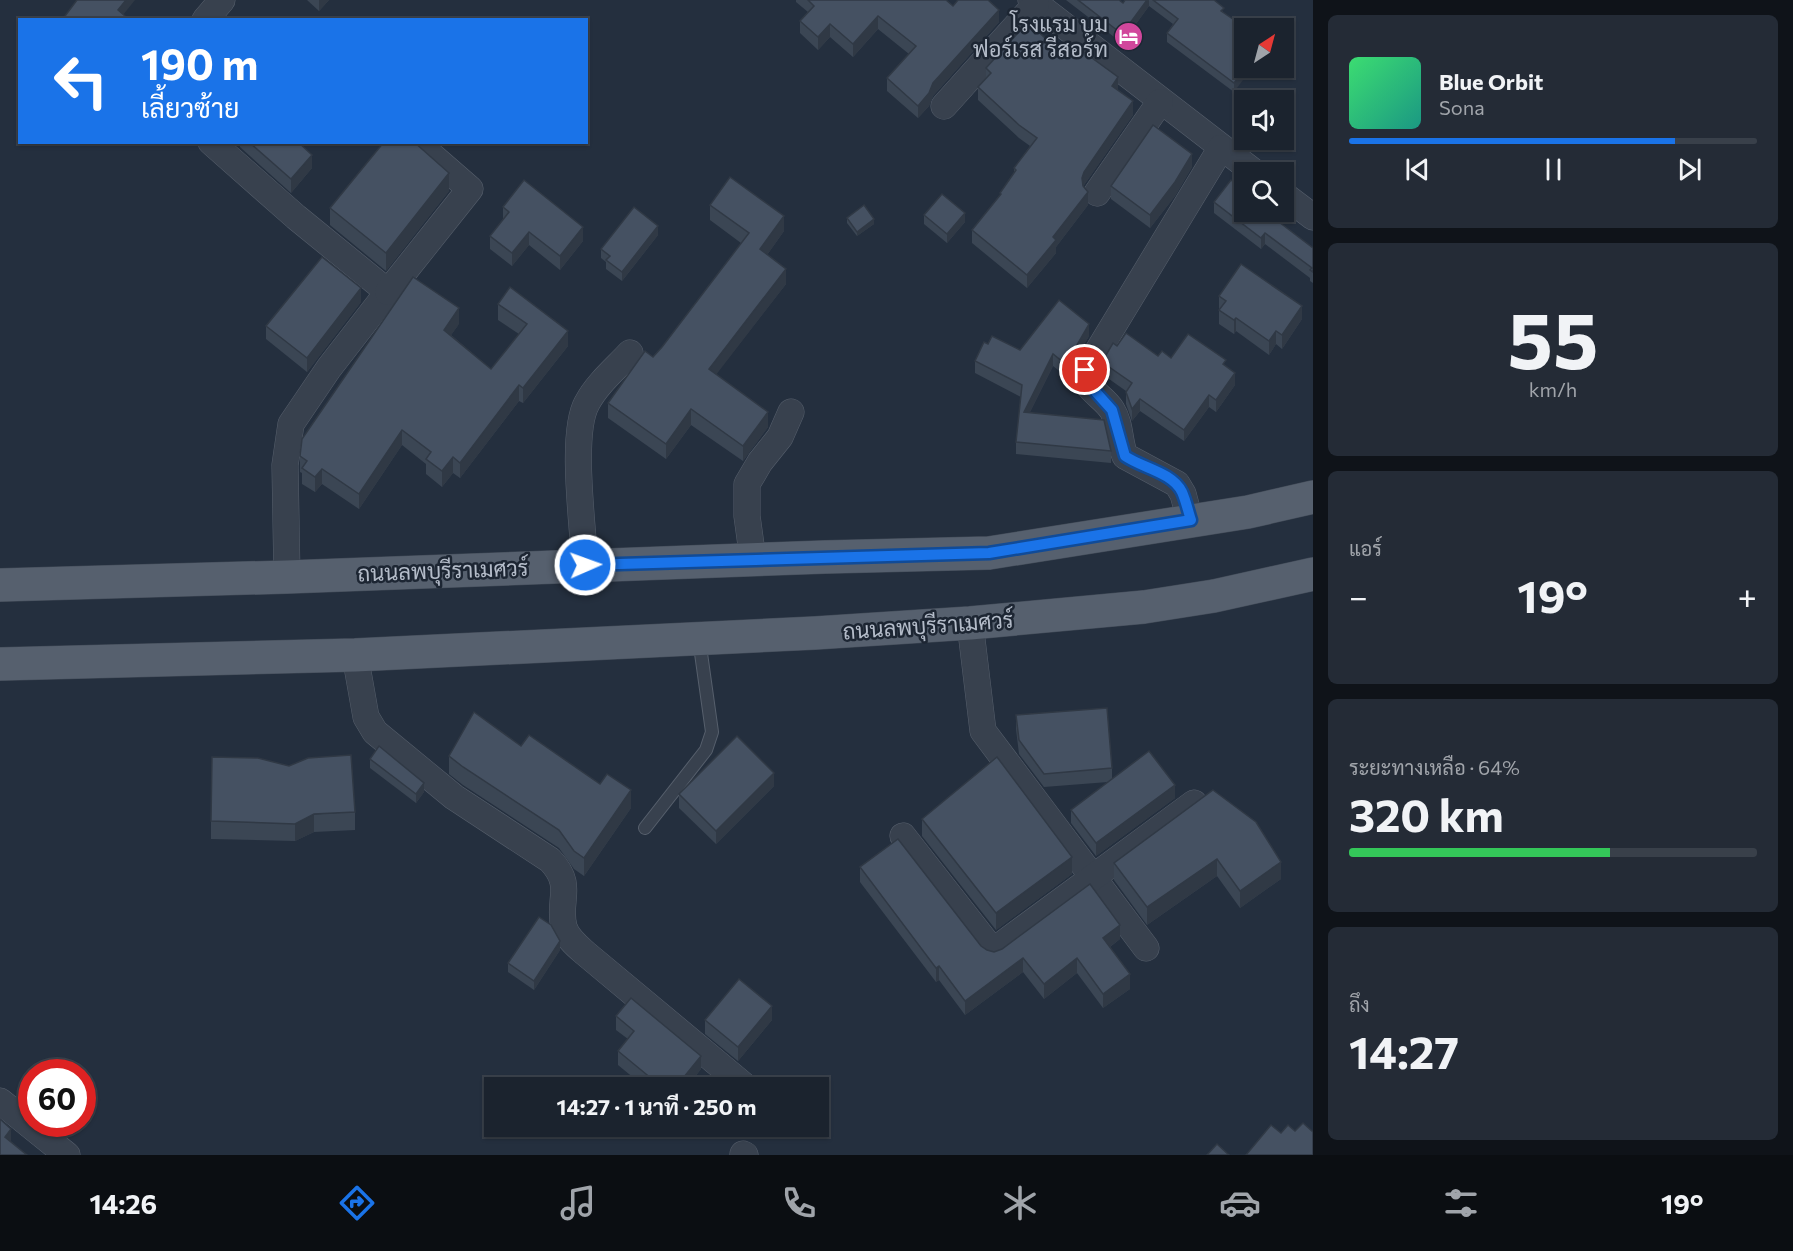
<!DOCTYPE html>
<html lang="th">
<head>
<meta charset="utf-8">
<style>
	body { margin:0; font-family:Commissioner,Sarabun,sans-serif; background:#242b36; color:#f1f3f6; height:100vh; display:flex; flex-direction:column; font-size:22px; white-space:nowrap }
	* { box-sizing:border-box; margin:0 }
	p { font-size:20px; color:#a0a4aa }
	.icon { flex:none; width:33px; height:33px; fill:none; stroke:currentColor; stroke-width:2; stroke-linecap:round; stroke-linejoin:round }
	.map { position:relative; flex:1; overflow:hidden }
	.drawer { display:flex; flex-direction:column; gap:15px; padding:15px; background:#0f1319; width:480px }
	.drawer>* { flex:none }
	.top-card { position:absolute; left:18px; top:18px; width:570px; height:126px; border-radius:0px; box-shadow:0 2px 4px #0004,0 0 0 2px #39404a; background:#1a73e8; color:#fff; overflow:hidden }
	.needle { width:39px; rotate:36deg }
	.controls { position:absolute; left:1234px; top:18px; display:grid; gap:12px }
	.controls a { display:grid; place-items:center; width:60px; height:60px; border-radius:0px; background:#1b232e; box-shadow:0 2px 4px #0004,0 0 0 2px #39404a; font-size:30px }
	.speed { position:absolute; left:18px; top:1059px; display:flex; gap:12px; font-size:30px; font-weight:700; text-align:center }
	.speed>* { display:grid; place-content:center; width:78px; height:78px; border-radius:50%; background:#1b232e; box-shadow:0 2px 4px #0004,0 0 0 2px #39404a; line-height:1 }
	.speed .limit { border:9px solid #d22; background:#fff; color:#111 }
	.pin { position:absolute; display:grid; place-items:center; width:51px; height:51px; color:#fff; margin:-26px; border:3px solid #fff; border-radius:50%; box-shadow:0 2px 6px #0007 }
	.me { position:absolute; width:66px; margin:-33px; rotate:88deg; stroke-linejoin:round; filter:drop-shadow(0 0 4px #0008) }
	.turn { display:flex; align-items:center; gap:21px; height:126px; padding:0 24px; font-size:27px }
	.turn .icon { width:78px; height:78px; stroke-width:2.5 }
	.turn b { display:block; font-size:42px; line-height:51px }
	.big { font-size:45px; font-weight:700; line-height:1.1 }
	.drawer .card { flex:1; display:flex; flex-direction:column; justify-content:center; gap:9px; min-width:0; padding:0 21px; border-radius:9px; background:#242b36 }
	.drawer .dial { align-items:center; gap:0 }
	.dial b { font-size:78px; line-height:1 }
	.song { display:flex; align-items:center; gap:18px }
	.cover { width:72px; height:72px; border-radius:9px; background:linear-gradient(135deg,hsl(140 70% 55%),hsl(170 70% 35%)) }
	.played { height:6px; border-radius:3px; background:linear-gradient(90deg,#1a73e8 80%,#39404a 80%) }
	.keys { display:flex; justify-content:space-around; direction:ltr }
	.heat { display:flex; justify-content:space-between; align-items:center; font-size:33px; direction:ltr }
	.charge { height:9px; border-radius:4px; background:linear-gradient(90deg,#34c759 64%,#39404a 0) }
	.trip { position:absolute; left:484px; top:1077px; width:345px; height:60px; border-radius:0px; background:#1b232e; box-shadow:0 2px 4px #0004,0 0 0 2px #39404a; font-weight:700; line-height:60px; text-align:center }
	.menu { display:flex; height:96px; justify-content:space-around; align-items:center; background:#0b0e12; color:#a0a4aa }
	.menu .icon { width:42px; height:42px }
	.menu .on { color:#1a73e8 }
	.menu b { font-size:27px; color:#f1f3f6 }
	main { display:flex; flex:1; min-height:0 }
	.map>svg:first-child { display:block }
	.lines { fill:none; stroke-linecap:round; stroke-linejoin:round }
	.service-casing { stroke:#565f6c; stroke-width:14 }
	.minor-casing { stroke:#565f6c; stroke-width:27 }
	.primary-casing { stroke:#414a57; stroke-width:34 }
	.service { stroke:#38414e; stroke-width:12 }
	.minor { stroke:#38414e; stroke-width:26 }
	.primary { stroke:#56606e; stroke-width:33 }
	.wall { fill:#3b4654 }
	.shaded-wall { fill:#303945 }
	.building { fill:#455162; stroke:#303945; stroke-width:1.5 }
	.route-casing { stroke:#114b97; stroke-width:15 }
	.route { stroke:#1a73e8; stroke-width:10 }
	.labels { text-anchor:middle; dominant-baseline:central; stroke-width:5; stroke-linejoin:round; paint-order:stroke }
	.poi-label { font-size:22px; fill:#b4bcc9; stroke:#1d2633; text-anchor:end }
	.street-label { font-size:22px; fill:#b4bcc9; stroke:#1d2633 }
</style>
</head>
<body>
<main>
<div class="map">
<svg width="1313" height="1155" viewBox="0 0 1313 1155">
	<rect width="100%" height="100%" fill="#242f3e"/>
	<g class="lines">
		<defs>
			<polyline id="service" points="645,828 706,750 712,732 699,639"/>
			<g id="minor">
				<polyline points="1031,0 1254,172"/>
				<polyline points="205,20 222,0"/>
				<polyline points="944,106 1036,4"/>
				<polyline points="211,142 296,217 388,292 329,368 291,424 285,465 287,577"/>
				<polyline points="1097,193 1160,102"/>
				<polyline points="1284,195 1313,217"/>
				<polyline points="388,292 470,189 416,142"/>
				<path d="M1190 520 1183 494 1177 484 1125 456C1119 442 1121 424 1112 410 1104 397 1086 390 1084 374L1221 148"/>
				<polyline points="753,560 747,516 747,484 760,462 780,437 791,412"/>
				<path d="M585 565C583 527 570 433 587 403 597 384 615 369 630 353"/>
				<polyline points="970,623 983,731 1146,948"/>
				<path d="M355 655 366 717 375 732 454 797 550 860C575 886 557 900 564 927 567 938 577 946 585 953L747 1088"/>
				<polyline points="903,836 993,951 1194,803"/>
				<polyline points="0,1101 67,1155"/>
				<polyline points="743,1154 745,1155"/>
			</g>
			<g id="primary">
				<polyline points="0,585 287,577 825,557 989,553 1248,512 1313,497"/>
				<polyline points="0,664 355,655 815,633 970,623 1144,607 1214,596 1313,574"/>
			</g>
		</defs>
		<!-- service casing -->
		<use href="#service" class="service-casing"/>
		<!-- minor casing -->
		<use href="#minor" class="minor-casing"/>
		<!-- primary casing -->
		<use href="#primary" class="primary-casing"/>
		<!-- service -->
		<use href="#service" class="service"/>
		<!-- minor -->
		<use href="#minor" class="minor"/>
		<!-- primary -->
		<use href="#primary" class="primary"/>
	</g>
	<!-- wall -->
	<g class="wall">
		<polygon points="307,0 329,0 319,11"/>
		<polygon points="796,0 946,0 953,6 999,22 933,96 929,106 918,118 887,91 887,78 909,54 878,29 853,57 830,37 818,50 800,33 800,21 808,12 796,2"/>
		<polygon points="1066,0 1119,0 1123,3 1125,0 1214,0 1224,13 1246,28 1234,92 1167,42 1167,33 1173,24 1149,6 1122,43"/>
		<polygon points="1062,54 1118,90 1133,115 1084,185 1084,186 1088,205 1056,247 1056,253 1027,288 972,243 972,230 1000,196 1000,193 1014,174 1014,168 1030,146 1019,138 978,100 978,87 986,78 986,68"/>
		<polygon points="240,142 298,142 312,168 291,193 240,147"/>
		<polygon points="1192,167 1175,196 1150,228 1111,199 1111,186"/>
		<polygon points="449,191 386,271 330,225 330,208"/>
		<polygon points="1214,202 1278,221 1313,248 1313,283 1310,281 1310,278 1265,244 1261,249 1214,213"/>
		<polygon points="710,205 784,231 767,255 786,284 716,374 768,427 743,461 691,425 666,459 608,418 608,403 662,347 741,243 710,220"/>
		<polygon points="503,207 583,241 560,270 529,245 512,266 490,249 490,236 503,220"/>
		<polygon points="924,215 965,222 947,243 924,224"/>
		<polygon points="847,218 874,224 857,236 847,223"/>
		<polygon points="658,235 622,281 606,269 606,262 601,258 601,249"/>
		<polygon points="1219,296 1302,319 1282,349 1276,344 1269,355 1236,331 1234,334 1219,324"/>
		<polygon points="361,302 307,372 266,339 266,326"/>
		<polygon points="498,304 568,346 523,403 519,401 460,478 453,473 442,487 426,474 426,464 402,445 359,509 322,484 315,492 302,484 302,473 300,472 300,456 459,324 451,335 491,369 519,334 498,320"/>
		<polygon points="1089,336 1074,362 1063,374 1053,366 1030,412 1111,451 1111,463 1016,454 1016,442 1021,397 975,373 975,361 988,344 1020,350"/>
		<polygon points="1117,346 1158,356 1226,366 1235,385 1216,412 1209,407 1184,441 1140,411 1132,421 1126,404 1126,391 1102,374 1102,362"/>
		<polygon points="1016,715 1112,768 1112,779 1175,798 1096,856 1071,823 1071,810 1108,782 1044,787 1019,754 1016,729"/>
		<polygon points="521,746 600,784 631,808 584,876 574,869 559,848 463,785 449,774 449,756"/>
		<polygon points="370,759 424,792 416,803 370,768"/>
		<polygon points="774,786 716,844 679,808 679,794"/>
		<polygon points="1213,790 1281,879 1240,908 1217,876 1147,925 1114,880 1114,863"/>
		<polygon points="355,812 355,830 314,832 295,841 211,839 211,821"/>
		<polygon points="922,819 1072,874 996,930 922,836"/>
		<polygon points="860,867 987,950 994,952 1120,939 1110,947 1130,989 1103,1008 1077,973 1044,999 1023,972 965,1015 939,980 936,982 860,882"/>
		<polygon points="560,950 534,990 508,972 508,963"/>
		<polygon points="616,1016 701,1069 686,1088 646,1088 618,1065 618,1051 628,1039 616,1030"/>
		<polygon points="705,1020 772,1020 738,1061 705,1034"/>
	</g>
	<!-- shaded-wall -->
	<g class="shaded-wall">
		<polygon points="126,0 135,0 119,20 118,10"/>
		<polygon points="319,0 329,0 319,11"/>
		<polygon points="1147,0 1149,0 1149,6 1122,43 1122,34"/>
		<polygon points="999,10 999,22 933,96 929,106 918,118 918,106 933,83"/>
		<polygon points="878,16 878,29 853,57 853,44"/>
		<polygon points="830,24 830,37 818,50 818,37"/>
		<polygon points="1245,68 1252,68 1234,92 1234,83"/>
		<polygon points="1118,77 1118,90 1112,99 1112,86"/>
		<polygon points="1133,101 1133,115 1084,185 1082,191 1082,178 1084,172"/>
		<polygon points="1192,154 1192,167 1175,196 1150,228 1150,215"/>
		<polygon points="312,155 312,168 291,193 291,179"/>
		<polygon points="449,173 449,191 386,271 386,253"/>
		<polygon points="1088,192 1088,205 1056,247 1056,253 1027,288 1027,275 1053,237"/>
		<polygon points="965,213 965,222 947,243 947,234"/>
		<polygon points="784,216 784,231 760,265 760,249"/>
		<polygon points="874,219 874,224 857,236 857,232"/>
		<polygon points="658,226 658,235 622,281 622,272"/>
		<polygon points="583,227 583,241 560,270 560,256"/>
		<polygon points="529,232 529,245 512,266 512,253"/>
		<polygon points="1265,233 1265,244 1261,249 1261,238"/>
		<polygon points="786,269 786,284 709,384 709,369"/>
		<polygon points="361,288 361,302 307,372 307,358"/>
		<polygon points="1302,306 1302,319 1282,349 1282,335"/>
		<polygon points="459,308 459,324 444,345 444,330"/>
		<polygon points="1236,318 1236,331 1234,334 1234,320"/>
		<polygon points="1089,324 1089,336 1074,362 1063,374 1063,362"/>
		<polygon points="568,331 568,346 523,403 523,388"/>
		<polygon points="1276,331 1276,344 1269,355 1269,341"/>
		<polygon points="1053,354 1053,366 1024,424 1024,412"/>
		<polygon points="1235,373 1235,385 1216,412 1216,400"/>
		<polygon points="519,385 519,401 460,478 460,463"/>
		<polygon points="1209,395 1209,407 1184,441 1184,430"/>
		<polygon points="1140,399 1140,411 1132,421 1132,409"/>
		<polygon points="691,409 691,425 666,459 666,444"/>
		<polygon points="768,412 768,427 743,461 743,446"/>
		<polygon points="402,430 402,445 359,509 359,494"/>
		<polygon points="453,457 453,473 442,487 442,471"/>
		<polygon points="322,469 322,484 315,492 315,477"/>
		<polygon points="774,773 774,786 716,844 716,831"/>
		<polygon points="424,783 424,792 416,803 416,794"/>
		<polygon points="1175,785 1175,798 1096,856 1096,843"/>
		<polygon points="631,790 631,808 584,876 584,858"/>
		<polygon points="314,814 314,832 295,841 295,824"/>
		<polygon points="1072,857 1072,874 996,930 996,913"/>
		<polygon points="1217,859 1217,876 1147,925 1147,907"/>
		<polygon points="1281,862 1281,879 1240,908 1240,891"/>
		<polygon points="1120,925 1120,939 1103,952 1103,938"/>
		<polygon points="560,941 560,950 534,990 534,981"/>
		<polygon points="1023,958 1023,972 965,1015 965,1001"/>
		<polygon points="1077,958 1077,973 1044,999 1044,984"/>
		<polygon points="939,966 939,980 936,982 936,968"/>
		<polygon points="1130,974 1130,989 1103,1008 1103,994"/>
		<polygon points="772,1006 772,1020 738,1061 738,1047"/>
		<polygon points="701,1056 701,1069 686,1088 675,1088"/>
		<polygon points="11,1129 11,1145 5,1137"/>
	</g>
	<!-- building -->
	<g class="building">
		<polygon points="77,0 126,0 118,10 125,16 122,20 62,20"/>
		<polygon points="808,0 946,0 953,6 958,0 988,0 999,10 933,83 929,93 918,106 887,78 916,46 878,16 853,44 830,24 818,37 800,21 814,6"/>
		<polygon points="1078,0 1119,0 1123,3 1125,0 1147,0 1122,34"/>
		<polygon points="1153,0 1214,0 1224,8 1221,11 1246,28 1245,28 1245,68 1234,83 1167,33 1178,19"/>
		<polygon points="1028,22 1062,54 1070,42 1118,77 1112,86 1133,101 1084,172 1082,178 1083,186 1088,192 1053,237 1056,240 1027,275 972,230 1001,194 1000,193 1016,170 1014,168 1037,138 1019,125 978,87 991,73 986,68"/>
		<polygon points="1153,125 1192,154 1175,182 1150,215 1111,186"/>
		<polygon points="249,142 298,142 312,155 291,179"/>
		<polygon points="384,142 414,142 449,173 386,253 330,208"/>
		<polygon points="730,177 784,216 760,249 786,269 709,369 768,412 743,446 691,409 666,444 608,403 645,351 653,357 662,347 749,233 710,205"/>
		<polygon points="524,180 583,227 560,256 529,232 512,253 490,236 509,212 503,207"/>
		<polygon points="1231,180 1245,191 1245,212 1272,212 1278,216 1275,219 1313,248 1313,272 1310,270 1312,268 1265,233 1261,238 1214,202"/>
		<polygon points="942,194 965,213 947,234 924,215"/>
		<polygon points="864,205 874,219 857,232 847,218"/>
		<polygon points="634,207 658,226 622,272 606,260 610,256 601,249"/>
		<polygon points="322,257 361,288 307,358 266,326"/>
		<polygon points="1241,264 1302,306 1282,335 1276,331 1269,341 1236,318 1234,320 1219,310 1226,301 1219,296"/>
		<polygon points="413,277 459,308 444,330 491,369 527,324 498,304 510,287 568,331 523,388 519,385 460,463 453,457 442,471 426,459 431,452 402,430 359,494 322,469 315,477 302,468 307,461 300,456 302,439"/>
		<polygon points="1059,300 1089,324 1074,350 1063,362 1053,354 1024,412 1104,420 1111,451 1016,442 1022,385 975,361 984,342 988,344 992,336 1020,350"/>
		<polygon points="1126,333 1158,356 1162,351 1171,358 1188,334 1226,360 1223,364 1235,373 1216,400 1209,395 1184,430 1140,399 1132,409 1126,392 1132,383 1102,362 1113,343 1117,346"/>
		<polygon points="1107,708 1112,768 1044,774 1019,740 1016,715"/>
		<polygon points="474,712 521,746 529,735 600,784 607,774 631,790 584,858 574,851 559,830 463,767 449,756"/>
		<polygon points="737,736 774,773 716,831 679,794"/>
		<polygon points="379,746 424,783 416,794 370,759"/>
		<polygon points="1149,751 1175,785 1096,843 1071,810"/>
		<polygon points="351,755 355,812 314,814 295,824 211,821 212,757 258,758 289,766 308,758"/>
		<polygon points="997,757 1072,857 996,913 922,819"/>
		<polygon points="1213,790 1256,822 1281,862 1240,891 1217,859 1147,907 1114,863"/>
		<polygon points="898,839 981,946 987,950 994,952 1002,949 1090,884 1120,925 1103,938 1130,974 1103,994 1077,958 1044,984 1023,958 965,1001 939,966 936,968 860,867"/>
		<polygon points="539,917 551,925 560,941 534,981 508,963"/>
		<polygon points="739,979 772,1006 738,1047 705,1020"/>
		<polygon points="631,998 701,1056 675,1088 663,1088 618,1051 634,1031 616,1016"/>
		<polygon points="0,1119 11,1129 5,1137 27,1155 0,1155"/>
		<polygon points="1303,1123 1313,1132 1313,1155 1246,1155 1271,1125 1281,1133 1288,1125 1295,1131"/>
		<polygon points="1217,1144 1229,1155 1207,1155"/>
	</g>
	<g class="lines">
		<defs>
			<path id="route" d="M585 565 989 553 1191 520C1188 511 1186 501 1182 492 1172 472 1142 468 1125 456L1112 410 1085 380V370"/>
		</defs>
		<!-- route casing -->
		<use href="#route" class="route-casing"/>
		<!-- route -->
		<use href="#route" class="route"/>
	</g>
	<!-- icons -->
	<defs>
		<symbol id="hotel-disc" viewBox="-11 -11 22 22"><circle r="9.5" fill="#d1479c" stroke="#1d2633"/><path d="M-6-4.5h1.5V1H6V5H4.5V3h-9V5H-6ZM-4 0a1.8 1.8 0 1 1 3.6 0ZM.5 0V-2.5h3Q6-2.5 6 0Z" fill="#fff"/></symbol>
	</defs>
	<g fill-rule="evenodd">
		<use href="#hotel-disc" x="1112" y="20" width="33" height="33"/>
	</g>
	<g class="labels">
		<!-- poi labels -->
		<g class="poi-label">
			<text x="1108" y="23">โรงแรม บูม<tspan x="1108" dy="25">ฟอร์เรส รีสอร์ท</tspan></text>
		</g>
		<!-- street labels -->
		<g class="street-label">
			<text transform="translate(443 570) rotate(-2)">ถนนลพบุรีราเมศวร์</text>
			<text transform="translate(928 625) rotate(-4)">ถนนลพบุรีราเมศวร์</text>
		</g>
	</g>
</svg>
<div class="controls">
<a><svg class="needle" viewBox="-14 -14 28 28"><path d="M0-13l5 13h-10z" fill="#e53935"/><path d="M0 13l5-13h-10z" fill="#a0a4aa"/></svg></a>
<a><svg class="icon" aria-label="sound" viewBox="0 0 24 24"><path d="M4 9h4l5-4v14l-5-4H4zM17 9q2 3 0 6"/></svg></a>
<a><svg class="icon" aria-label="search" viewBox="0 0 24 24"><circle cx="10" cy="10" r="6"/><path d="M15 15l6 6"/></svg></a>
</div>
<div class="speed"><div class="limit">60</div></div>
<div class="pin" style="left:1085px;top:370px;background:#d93025"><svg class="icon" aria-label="arrive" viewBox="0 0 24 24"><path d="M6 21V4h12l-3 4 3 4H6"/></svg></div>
<svg class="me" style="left:585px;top:565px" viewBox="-20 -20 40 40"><circle r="17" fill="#1a73e8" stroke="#fff" stroke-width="3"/><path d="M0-11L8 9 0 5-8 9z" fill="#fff"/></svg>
<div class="trip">14:27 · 1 นาที · 250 m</div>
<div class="top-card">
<div class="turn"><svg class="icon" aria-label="left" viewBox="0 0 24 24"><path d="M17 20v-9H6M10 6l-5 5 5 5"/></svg><div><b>190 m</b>เลี้ยวซ้าย</div></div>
</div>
</div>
<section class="drawer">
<div class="card">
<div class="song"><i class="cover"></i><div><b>Blue Orbit</b><p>Sona</p></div></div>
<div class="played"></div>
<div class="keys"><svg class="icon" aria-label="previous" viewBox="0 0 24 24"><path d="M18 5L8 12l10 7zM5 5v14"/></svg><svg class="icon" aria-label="pause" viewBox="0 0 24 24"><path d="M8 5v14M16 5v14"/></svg><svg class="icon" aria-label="next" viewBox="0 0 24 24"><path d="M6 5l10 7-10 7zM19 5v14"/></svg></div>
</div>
<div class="card dial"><b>55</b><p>km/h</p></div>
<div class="card"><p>แอร์</p>
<div class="heat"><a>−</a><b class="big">19°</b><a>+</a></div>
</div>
<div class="card"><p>ระยะทางเหลือ · 64%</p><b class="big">320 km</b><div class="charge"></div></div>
<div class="card"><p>ถึง</p><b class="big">14:27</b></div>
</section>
</main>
<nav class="menu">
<b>14:26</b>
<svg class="icon on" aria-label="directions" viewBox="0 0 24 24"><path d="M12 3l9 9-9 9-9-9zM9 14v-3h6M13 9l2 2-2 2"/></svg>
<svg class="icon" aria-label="music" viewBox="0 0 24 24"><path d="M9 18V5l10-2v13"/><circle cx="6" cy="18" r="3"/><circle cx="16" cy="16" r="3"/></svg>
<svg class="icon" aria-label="phone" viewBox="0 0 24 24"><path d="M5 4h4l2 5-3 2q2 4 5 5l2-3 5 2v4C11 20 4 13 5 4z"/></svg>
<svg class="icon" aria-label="climate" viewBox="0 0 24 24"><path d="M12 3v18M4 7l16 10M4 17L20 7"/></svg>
<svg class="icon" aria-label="car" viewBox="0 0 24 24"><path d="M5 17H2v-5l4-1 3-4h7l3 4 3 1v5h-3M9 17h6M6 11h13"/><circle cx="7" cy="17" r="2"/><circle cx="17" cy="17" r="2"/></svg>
<svg class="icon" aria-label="filters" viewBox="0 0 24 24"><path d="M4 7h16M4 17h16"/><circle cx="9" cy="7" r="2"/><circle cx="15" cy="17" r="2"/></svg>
<b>19°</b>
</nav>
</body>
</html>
